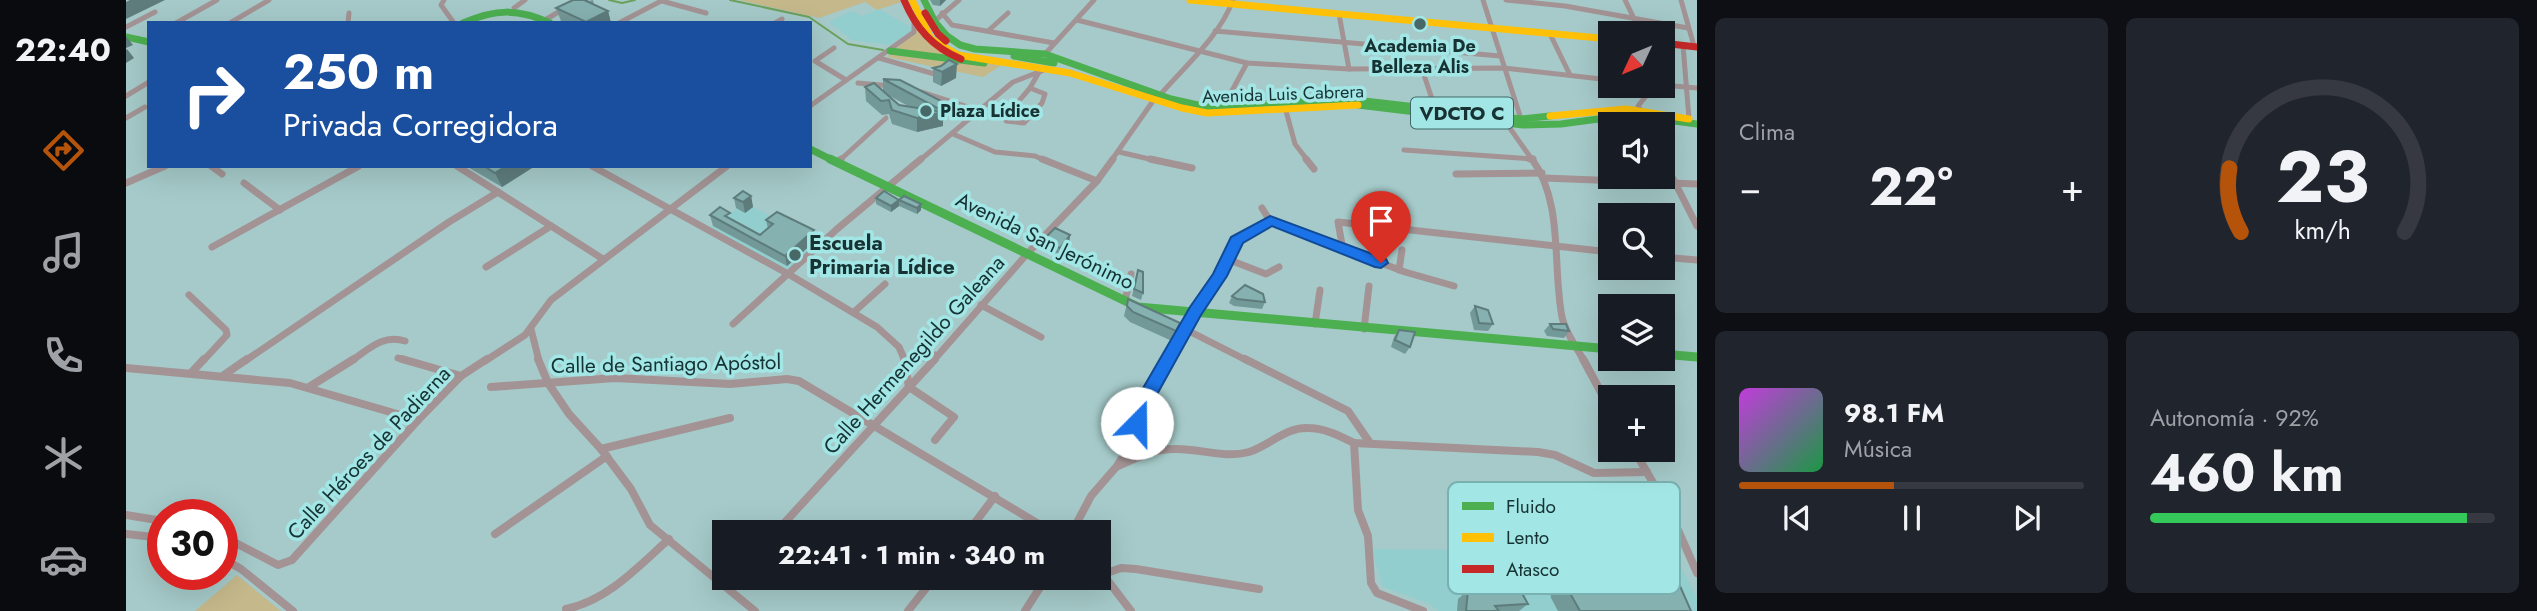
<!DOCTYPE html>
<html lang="es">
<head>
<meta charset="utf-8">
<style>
	body { margin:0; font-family:Jost,sans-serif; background:#20242c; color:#f1f3f6; height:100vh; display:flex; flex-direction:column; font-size:26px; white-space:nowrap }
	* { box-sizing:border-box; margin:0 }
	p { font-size:23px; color:#9ea1a6 }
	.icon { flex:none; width:38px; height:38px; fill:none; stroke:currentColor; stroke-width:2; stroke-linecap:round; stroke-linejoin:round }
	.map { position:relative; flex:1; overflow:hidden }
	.panel { display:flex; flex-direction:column; gap:18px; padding:18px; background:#0d0f14; width:840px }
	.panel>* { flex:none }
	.guide { position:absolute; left:21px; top:21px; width:665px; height:147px; border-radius:0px; box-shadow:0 7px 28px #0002; background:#1a4fa0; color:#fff; overflow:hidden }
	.needle { width:46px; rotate:226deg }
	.buttons { position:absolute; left:1472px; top:21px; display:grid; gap:14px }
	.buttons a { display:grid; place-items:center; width:77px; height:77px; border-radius:0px; background:#171b24; box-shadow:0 7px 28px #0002; font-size:35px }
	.speed { position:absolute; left:21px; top:499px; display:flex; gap:14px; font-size:35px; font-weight:700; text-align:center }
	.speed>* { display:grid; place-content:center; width:91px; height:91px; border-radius:50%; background:#171b24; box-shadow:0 7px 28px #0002; line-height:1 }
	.speed .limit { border:10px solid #d22; background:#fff; color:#111 }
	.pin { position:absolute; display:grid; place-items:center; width:60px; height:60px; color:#fff; margin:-72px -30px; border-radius:50% 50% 50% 0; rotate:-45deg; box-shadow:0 0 7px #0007 }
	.pin .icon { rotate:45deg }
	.me { position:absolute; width:77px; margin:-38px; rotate:22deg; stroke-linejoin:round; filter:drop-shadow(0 0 5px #0008) }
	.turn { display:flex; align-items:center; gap:24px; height:147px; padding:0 21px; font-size:32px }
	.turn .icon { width:91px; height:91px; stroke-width:2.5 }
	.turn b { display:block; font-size:49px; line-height:60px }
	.big { font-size:52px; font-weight:700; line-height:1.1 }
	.panel .widget { flex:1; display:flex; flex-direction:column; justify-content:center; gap:10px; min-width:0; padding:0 24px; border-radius:10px; background:#20242c }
	.panel .dial { align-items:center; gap:0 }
	.dial svg { height:182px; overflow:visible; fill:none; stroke:#363941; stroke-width:7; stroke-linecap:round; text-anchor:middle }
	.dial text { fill:#f1f3f6; stroke:none }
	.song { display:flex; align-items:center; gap:21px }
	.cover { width:84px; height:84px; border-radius:10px; background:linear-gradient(135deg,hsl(290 70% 55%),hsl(140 70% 35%)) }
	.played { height:7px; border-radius:4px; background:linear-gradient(90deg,#b45309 45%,#363941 45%) }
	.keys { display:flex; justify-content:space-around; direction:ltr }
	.heat { display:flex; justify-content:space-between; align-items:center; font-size:38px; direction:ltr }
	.charge { height:10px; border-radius:5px; background:linear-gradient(90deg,#34c759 92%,#363941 0) }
	.panel .tiles { flex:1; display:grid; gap:18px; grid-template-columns:repeat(2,1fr) }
	.trip { position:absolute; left:586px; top:520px; width:399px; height:70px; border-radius:0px; background:#171b24; box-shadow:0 7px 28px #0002; font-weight:700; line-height:70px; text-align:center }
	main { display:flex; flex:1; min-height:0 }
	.tabs { display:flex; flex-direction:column; width:126px; justify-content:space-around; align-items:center; background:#090b0e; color:#9ea1a6 }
	.tabs .icon { width:49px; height:49px }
	.tabs .on { color:#b45309 }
	.tabs b { font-size:32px; color:#f1f3f6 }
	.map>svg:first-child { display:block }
	.built { fill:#93cece }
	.green { fill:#c5b88b }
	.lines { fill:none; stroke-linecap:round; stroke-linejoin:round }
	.stream { stroke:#6ca15c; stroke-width:2 }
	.street-far2 { stroke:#a39394; stroke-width:5 }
	.street-far1 { stroke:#a39394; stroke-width:7 }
	.street { stroke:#a39394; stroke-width:8 }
	.fast-far1 { stroke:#4caf50; stroke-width:7 }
	.fast { stroke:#4caf50; stroke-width:9 }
	.slow { stroke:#ffc107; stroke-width:7 }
	.jam { stroke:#c62828; stroke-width:7 }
	.wall { fill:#739898; fill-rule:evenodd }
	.shaded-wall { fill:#5e7c7c }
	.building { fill:#86b1b1; stroke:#5e7c7c; stroke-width:2 }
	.route { fill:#1a73e8; stroke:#114b97; stroke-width:2 }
	.poi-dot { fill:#486767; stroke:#a3e6e6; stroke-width:2.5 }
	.labels { text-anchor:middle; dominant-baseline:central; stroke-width:7; stroke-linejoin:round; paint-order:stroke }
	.far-poi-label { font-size:18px; font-weight:bold; fill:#163232; stroke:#a3e6e6 }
	.far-street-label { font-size:18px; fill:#163232; stroke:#a3e6e6 }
	.shield { fill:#a3e6e6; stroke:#406868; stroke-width:2 }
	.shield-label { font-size:19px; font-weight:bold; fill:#163232 }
	.street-label { font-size:21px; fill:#163232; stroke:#a3e6e6 }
	.poi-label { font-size:21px; font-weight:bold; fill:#163232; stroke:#a3e6e6; text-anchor:start }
	.key { fill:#a3e6e6; stroke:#79b0b0; stroke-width:2 }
	.key-label { font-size:19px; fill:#163232 }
</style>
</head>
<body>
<main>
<nav class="tabs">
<b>22:40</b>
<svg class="icon on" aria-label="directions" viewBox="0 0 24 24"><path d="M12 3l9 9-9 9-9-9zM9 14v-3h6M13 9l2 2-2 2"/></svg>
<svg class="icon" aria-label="music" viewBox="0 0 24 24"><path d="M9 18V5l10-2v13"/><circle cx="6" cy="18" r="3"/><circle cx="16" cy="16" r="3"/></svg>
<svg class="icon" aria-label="phone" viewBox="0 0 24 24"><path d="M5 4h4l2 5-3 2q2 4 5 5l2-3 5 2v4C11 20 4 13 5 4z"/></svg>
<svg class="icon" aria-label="climate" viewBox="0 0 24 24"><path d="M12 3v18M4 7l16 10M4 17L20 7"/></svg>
<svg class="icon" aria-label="car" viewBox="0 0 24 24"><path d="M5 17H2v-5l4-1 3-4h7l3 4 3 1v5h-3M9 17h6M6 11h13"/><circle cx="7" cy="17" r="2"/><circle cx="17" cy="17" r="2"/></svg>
</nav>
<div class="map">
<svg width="1571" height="611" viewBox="0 0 1571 611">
	<rect width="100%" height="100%" fill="#a5cac9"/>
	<!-- built -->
	<g class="built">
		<polygon points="753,9 788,29 764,45 725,40 703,22 725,11 736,16"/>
		<polygon points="619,202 692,243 661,271 584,228"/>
		<polygon points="1397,504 1528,513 1571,598 1571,611 1312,611 1304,604 1257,587 1246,549 1341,550 1395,516"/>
	</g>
	<!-- green -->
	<g class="green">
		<polygon points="613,0 774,0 775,2 751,10 739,2 693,18"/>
		<polygon points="788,26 800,41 876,65 857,77 761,57 788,32"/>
		<polygon points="111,575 155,611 69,611"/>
	</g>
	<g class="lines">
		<!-- stream -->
		<g class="stream">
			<polyline points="483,0 496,3 509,0"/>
			<polyline points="604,0 683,17 722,44 757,50"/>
		</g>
		<!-- street-far2 -->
		<g class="street-far2">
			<polyline points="318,0 315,5 328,23"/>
			<polyline points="1357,0 1395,119"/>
			<polyline points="1380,0 1439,6 1562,28"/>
			<polyline points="1499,0 1515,33"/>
			<polyline points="1555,0 1568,46"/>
			<polyline points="536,1 580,13"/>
			<polyline points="388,8 399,0"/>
			<polyline points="816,13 826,25 928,43"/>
			<polyline points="1213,14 1223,69"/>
			<polyline points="419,20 439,8"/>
			<polyline points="810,20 833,0"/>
			<polyline points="951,20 1121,63 1223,69 1378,68 1484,80"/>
			<polyline points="50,23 91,0"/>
			<polyline points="104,23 143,0"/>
			<polyline points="222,23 223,13"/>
			<polyline points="493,23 537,0"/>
			<polyline points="649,23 656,19"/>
			<polyline points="0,27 29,12"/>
			<polyline points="862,31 882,13"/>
			<polyline points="1089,31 1374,56"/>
			<polyline points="1424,34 1444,75"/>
			<polyline points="1557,45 1563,119"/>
			<polyline points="708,48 689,61 720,80"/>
			<polyline points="919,54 968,0"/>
			<polyline points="753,58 812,75"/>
			<polyline points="1296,69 1309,108"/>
			<polyline points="732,83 766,86"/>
			<polyline points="1536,85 1571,88"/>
			<polyline points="1513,86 1520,96 1512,106 1523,124"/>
			<polygon points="904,88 919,94 916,103 898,123 880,121 879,117"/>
			<polyline points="904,88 913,72"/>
			<polyline points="795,92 854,111"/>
			<path d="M1034 95C1059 66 1094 36 1107 0"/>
			<polyline points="0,96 23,82"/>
			<polyline points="1102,98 1121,63"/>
			<polyline points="684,106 788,32 788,24"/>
			<polyline points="1160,111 1169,144 1182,161"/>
			<polyline points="0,118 19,107"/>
			<polyline points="1472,119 1484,143"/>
			<polyline points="1381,124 1407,161"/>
			<polyline points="827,134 869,152 909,156 920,161"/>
			<polyline points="1278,150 1407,159"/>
			<polyline points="993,152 1032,161"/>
			<polyline points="1536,157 1538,161"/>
			<polyline points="713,161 760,118"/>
			<polyline points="793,161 887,82 918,70"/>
			<polyline points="985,161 1027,101"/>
		</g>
		<!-- street-far1 -->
		<g class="street-far1">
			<polyline points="916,159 971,181"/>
			<polyline points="1024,159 1066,168"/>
			<polyline points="1180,159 1188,169"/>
			<polyline points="1404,159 1407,159"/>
			<path d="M1406 159C1438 204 1426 265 1436 317 1439 332 1451 348 1458 361"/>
			<polyline points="1537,159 1571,226"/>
			<polyline points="711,162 715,159"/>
			<polyline points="85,166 96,174"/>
			<polyline points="331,166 477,259"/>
			<polyline points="466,166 664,275 751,327 773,347 779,361"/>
			<polyline points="1330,174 1416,173"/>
			<polyline points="1418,178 1571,184"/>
			<polyline points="0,183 39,166"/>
			<polyline points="118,183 154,210"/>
			<polyline points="1136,208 1144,221 1279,272 1328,286"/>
			<polyline points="86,247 233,166"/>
			<polyline points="1217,250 1212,222 1484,252"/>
			<polyline points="1536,257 1571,260"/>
			<polyline points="1101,259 1140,274 1153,267"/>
			<polyline points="360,267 425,226"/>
			<polyline points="1273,270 1276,250"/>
			<polyline points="63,295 100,330 101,335 77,361"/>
			<polyline points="999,301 1005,274"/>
			<polyline points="855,305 915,337"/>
			<polyline points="728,312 759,284"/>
			<polyline points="1045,322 1122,361"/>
			<polyline points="607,324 711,229 795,159"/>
			<polyline points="1189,324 1194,290"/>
			<polyline points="405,329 413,361"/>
			<polyline points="1238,329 1243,286"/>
			<polyline points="272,358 282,361"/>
			<polyline points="779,358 788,360 809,355"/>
			<polyline points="119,361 323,222 372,192"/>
			<path d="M225 361C243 349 257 334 279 341"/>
			<polyline points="359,361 399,335 425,300 601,166"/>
			<polyline points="807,361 901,254 971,181 987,159"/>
			<polyline points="1041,361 1094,276 1111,240 1144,221"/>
		</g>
		<!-- street -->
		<g class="street">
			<polyline points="276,359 335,376"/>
			<polyline points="412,359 422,383 443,414 475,449 505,489 524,525 629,611"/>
			<polyline points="778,359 783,387"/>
			<polyline points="784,359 792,359"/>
			<polyline points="1119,359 1222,411 1244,443"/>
			<polyline points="1457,359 1484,409"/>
			<polyline points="0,368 164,383 292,420"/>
			<polyline points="65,373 78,359"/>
			<polyline points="98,375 121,359"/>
			<polyline points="183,387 228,359"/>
			<polyline points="365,387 489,378 604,384 661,379 673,381 926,532"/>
			<polyline points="783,387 828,417 809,440"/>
			<polyline points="1228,443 1412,452 1429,455 1468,473 1521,472"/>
			<polyline points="1228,443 1232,510 1242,536 1245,583 1251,593 1297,611"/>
			<polyline points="475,449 604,418"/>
			<polyline points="1508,450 1544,512 1571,573"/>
			<path d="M992 466C1010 458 1028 449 1048 449 1073 448 1098 459 1123 452 1144 445 1160 427 1182 428 1199 428 1214 436 1228 443"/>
			<polyline points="0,515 37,521"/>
			<polyline points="650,532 809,359"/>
			<polyline points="842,532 869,496"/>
			<polyline points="946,532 965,496 991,466 1007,440 1015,407 1042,359"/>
			<polyline points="0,534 37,538"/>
			<polyline points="369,534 481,456"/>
			<polyline points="96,536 152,565 166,560 292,420 335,376 361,359"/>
			<polyline points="96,558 115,569 167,611"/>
			<polyline points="973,569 1005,611"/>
			<polyline points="978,574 995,568 1010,569 1133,589"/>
			<path d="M440 609C481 601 513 566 543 539"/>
			<polyline points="782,611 808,578"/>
			<polyline points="899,611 920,578"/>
		</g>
		<!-- fast-far1 -->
		<g class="fast-far1">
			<polyline points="798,0 809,22 821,36 834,45 849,49 919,54 1045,99 1081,107 1221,99 1395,119 1424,116"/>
			<path d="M337 23C369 9 392 8 424 23"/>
			<polyline points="0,37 23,42"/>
			<polyline points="764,51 858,63"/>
			<polyline points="888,56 928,63"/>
			<polyline points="1232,105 1397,125 1435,124 1502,115 1571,124"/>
			<polyline points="684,149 708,161"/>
		</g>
		<!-- fast -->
		<g class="fast">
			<polyline points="704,159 1012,307 1484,349"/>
			<polyline points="1536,354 1571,357"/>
		</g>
		<!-- slow -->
		<g class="slow">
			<polyline points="786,0 805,39 832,55 944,73 1056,108 1081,113 1232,105"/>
			<polyline points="1064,0 1484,39"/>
			<polyline points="1424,116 1500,109 1563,119"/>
		</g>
		<!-- jam -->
		<g class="jam">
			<path d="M778 0C790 28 806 47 835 59"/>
			<polyline points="799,13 812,34 820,41"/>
			<polyline points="1536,43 1571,47"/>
		</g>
	</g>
	<!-- wall -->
	<g class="wall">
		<polygon points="467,0 468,4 482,11 485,23 438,23 435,21 430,8"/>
		<polygon points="804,0 820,0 814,6 807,5"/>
		<polygon points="807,68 830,78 815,86 807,82"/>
		<path d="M757 79 821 104V118L817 121V126L791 132 766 124 763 114 756 115 740 101 739 87 757 91ZM762 95 784 107 773 105Z"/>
		<polygon points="340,166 409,166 376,187"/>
		<polygon points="625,196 627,207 619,213 610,208 608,198"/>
		<polygon points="778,196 795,210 791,214 773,206 765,212 750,204 750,198 773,200"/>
		<polygon points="584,215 605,219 634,235 642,229 640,220 689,241 661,266 587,226"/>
		<polygon points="944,235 943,243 933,255 916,247 917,240"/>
		<polygon points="1012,270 1017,293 1015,300 1006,296"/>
		<polygon points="1106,296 1139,302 1136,309 1108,306 1103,303"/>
		<polygon points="1002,299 1054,323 1051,333 1046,341 1004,322 998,316"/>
		<polygon points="1349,306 1367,324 1362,331 1348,330 1344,313"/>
		<polygon points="1424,324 1443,331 1438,338 1421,336 1418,331"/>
		<polygon points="1273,330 1284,347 1279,354 1265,347 1268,337"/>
		<polygon points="1481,501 1531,533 1525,537 1531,548 1519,557 1499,555 1494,544 1477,543 1468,523 1474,518 1470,511"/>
		<polygon points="1408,517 1444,535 1434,544 1408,544 1398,526"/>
		<polygon points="1436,561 1565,611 1432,611 1425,598 1422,574"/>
		<polygon points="1342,590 1402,604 1393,611 1331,611 1332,599"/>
	</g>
	<!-- shaded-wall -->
	<g class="shaded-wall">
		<polygon points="4,0 39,0 0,19 0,2"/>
		<polygon points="814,0 820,0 814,6"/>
		<polygon points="482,11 485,23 461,23 460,22"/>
		<polygon points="0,36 7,45 0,48"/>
		<polygon points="1,49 8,58 0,63 0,50"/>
		<polygon points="831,64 830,78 815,86 816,72"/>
		<polygon points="821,104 821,118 817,121 817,126 791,132 791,118 815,113 815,110"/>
		<polygon points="380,166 409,166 376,187 369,173"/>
		<polygon points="625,196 627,207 619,213 617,202"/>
		<polygon points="773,200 773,206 765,212 765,206"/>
		<polygon points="795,204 795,210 791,214 791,208"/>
		<polygon points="688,230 689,241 661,266 659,256"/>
		<polygon points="944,235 943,243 933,255 934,248"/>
		<polygon points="1054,323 1051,333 1046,341 1050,331"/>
	</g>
	<!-- building -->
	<g class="building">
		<polygon points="447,0 462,0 460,1 482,11 460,22 430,8"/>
		<polygon points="823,60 831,64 816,72 807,68 815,66"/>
		<polygon points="757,79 774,80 821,104 815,110"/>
		<polygon points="748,83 773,105 817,112 791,118 766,110 763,100 755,101 739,87"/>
		<polygon points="358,166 380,166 369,173"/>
		<polygon points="617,191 625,196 617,202 608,198"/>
		<polygon points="758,191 773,200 778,196 795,204 791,208 773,200 765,206 750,198"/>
		<polygon points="594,207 604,213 599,216 634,235 647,224 640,220 651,212 688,230 659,256 584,215"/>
		<polygon points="929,228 944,235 934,248 917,240"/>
		<polygon points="1012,270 1017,272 1017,293 1008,289"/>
		<polygon points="1119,285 1137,294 1139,302 1111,299 1106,296"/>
		<polygon points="1002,299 1054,323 1050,331 1007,312 1001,306"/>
		<polygon points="1349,306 1362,310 1367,324 1353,323"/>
		<polygon points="1424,324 1440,324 1443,331 1427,329"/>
		<polygon points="1273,330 1289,332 1284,347 1269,340"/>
		<polygon points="1436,561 1489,576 1547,570 1565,611 1454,611 1440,586"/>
		<polygon points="1392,586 1402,604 1369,606 1373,611 1340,611 1342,590"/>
	</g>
	<!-- route -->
	<polygon class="route" points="1144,216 1260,259 1262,263 1255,268 1249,267 1146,226 1117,243 1101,276 1075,315 1024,407 1018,429 1011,431 1005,429 1002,423 1009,402 1064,307 1087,274 1105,237"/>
	<!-- markers -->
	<g class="poi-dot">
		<circle cx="1294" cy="24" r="7"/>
		<circle cx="800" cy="111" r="7"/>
		<circle cx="669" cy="255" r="7"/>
	</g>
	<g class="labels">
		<!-- far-poi labels -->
		<g class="far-poi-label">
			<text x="1294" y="46">Academia De<tspan x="1294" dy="21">Belleza Alis</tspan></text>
			<text x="814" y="111" text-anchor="start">Plaza Lídice</text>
		</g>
		<!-- far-street labels -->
		<g class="far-street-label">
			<text transform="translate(1157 94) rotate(-2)">Avenida Luis Cabrera</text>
		</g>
		<!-- shield labels -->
		<rect class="shield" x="1285" y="97.5" width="102" height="31" rx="5"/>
		<g class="shield-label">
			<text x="1336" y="113">VDCTO C</text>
		</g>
		<!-- street labels -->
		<g class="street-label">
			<text transform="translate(919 241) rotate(26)">Avenida San Jerónimo</text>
			<text transform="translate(788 355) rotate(-48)">Calle Hermenegildo Galeana</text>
			<text transform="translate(540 364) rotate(-1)">Calle de Santiago Apóstol</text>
			<text transform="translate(243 453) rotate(-47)">Calle Héroes de Padierna</text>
		</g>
		<!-- poi labels -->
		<g class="poi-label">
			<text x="683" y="243">Escuela<tspan x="683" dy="24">Primaria Lídice</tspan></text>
		</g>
	</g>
	<!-- legend -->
	<rect x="1322" y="482" width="232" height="112" rx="10" class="key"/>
	<rect x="1336" y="502" width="32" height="8" fill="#4caf50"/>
	<rect x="1336" y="533" width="32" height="9" fill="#ffc107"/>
	<rect x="1336" y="565" width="32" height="8" fill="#c62828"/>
	<g class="key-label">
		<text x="1380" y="513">Fluido</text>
		<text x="1380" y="544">Lento</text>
		<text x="1380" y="576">Atasco</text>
	</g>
</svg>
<div class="buttons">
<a><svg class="needle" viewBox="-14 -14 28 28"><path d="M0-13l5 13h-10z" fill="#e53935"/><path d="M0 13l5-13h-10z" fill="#9ea1a6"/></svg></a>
<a><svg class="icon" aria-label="sound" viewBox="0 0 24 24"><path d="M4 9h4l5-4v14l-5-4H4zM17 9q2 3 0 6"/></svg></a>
<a><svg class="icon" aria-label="search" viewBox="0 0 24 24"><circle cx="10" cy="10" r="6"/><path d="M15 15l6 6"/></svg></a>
<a><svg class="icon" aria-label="layers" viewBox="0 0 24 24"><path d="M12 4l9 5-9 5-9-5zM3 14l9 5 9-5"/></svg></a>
<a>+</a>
</div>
<div class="speed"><div class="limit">30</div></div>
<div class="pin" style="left:1255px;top:263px;background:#d93025"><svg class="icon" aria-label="arrive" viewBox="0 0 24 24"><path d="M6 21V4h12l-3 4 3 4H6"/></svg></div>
<svg class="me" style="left:1011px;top:423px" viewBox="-20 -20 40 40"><circle r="19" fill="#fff"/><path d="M0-13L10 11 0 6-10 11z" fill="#1a73e8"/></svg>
<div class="trip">22:41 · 1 min · 340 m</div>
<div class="guide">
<div class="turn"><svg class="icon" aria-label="right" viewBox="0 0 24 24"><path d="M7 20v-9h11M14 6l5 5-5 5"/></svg><div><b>250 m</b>Privada Corregidora</div></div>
</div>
</div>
<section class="panel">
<div class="tiles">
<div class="widget"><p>Clima</p>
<div class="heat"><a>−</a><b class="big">22°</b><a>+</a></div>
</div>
<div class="widget dial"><svg viewBox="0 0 100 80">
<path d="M14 69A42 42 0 1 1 86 69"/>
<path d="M14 69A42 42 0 0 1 9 41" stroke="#b45309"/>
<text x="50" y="56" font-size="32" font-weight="700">23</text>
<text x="50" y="72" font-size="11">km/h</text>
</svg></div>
<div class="widget">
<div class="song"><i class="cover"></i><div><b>98.1 FM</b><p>Música</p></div></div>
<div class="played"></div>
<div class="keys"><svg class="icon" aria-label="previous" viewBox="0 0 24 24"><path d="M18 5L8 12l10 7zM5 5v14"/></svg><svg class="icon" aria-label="pause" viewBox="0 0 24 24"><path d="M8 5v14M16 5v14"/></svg><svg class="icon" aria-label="next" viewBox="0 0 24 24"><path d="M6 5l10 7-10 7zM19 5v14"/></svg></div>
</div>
<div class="widget"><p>Autonomía · 92%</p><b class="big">460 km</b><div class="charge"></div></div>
</div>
</section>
</main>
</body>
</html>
